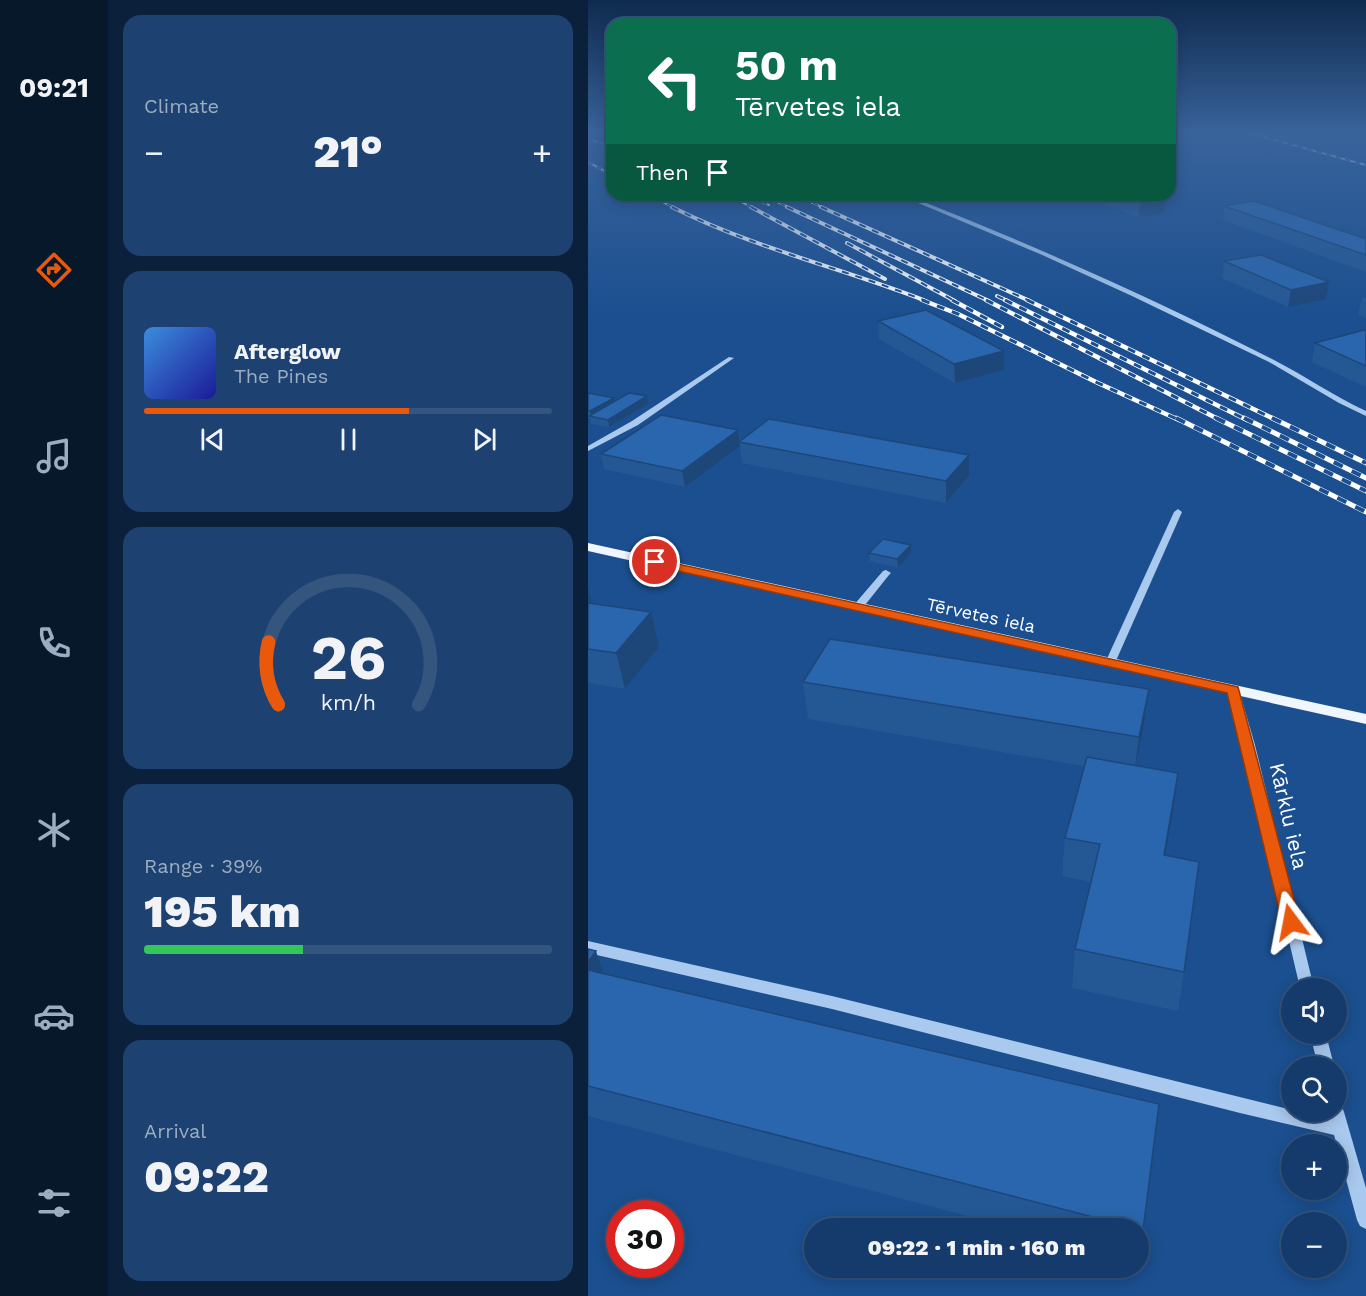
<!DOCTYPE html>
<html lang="en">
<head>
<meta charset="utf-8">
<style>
	body { margin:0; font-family:"Work Sans",sans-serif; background:#1d4271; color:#f1f3f6; height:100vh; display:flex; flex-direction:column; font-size:22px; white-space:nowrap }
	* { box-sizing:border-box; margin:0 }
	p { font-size:20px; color:#9dadc1 }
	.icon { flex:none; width:33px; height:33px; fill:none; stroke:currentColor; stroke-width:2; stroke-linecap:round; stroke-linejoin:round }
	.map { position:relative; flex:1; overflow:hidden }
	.drawer { display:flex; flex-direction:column; gap:15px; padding:15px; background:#0b203b; width:480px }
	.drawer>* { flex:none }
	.guide { position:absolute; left:18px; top:18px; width:570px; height:183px; border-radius:18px; box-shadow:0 3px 15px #0003,0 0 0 2px #33557e; background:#0b6e4f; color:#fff; overflow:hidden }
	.buttons { position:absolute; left:693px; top:978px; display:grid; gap:12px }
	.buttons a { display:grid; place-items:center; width:66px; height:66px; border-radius:50%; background:#143b6b; box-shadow:0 3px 15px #0003,0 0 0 2px #33557e; font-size:30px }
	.speed { position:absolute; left:18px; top:1200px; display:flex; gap:12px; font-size:30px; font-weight:700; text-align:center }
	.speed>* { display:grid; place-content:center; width:78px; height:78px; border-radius:50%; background:#143b6b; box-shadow:0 3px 15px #0003,0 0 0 2px #33557e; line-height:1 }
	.speed .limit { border:9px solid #d22; background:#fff; color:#111 }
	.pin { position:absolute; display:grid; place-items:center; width:51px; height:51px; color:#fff; margin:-26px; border:3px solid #fff; border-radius:50%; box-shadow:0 2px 6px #0007 }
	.me { position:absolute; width:66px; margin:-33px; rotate:347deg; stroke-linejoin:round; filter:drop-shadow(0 0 4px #0008) }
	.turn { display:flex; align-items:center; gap:21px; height:126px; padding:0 30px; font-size:27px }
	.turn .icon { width:78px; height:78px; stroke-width:2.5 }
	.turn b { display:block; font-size:42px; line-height:51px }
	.then { display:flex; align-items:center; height:57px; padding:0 30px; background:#0003; gap:12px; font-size:22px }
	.big { font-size:45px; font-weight:800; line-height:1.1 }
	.drawer .widget { flex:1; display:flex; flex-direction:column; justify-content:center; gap:9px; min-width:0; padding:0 21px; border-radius:18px; background:#1d4271 }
	.drawer .dial { align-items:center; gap:0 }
	.dial svg { height:156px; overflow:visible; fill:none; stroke:#33557e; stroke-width:7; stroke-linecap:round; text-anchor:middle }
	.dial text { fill:#f1f3f6; stroke:none }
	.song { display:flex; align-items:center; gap:18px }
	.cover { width:72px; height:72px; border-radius:9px; background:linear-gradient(135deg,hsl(210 70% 55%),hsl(240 70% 35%)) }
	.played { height:6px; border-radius:3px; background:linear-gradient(90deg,#ea580c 65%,#33557e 65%) }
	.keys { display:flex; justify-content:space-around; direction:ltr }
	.heat { display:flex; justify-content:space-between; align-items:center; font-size:33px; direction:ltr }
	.charge { height:9px; border-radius:4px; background:linear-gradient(90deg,#34c759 39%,#33557e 0) }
	.trip { position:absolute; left:216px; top:1218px; width:345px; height:60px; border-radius:30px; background:#143b6b; box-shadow:0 3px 15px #0003,0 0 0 2px #33557e; font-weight:800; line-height:60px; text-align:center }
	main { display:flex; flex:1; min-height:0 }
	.dock { display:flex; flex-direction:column; width:108px; justify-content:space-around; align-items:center; background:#08182b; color:#9dadc1 }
	.dock .icon { width:42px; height:42px }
	.dock .current { color:#ea580c }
	.dock b { font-size:27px; color:#f1f3f6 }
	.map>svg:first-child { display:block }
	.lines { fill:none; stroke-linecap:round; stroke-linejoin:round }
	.minor { fill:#a9c9ee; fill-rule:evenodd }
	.major { fill:#f0f6ff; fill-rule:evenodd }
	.rail-far3-casing { stroke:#fff; stroke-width:2 }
	.rail-far2-casing { stroke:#fff; stroke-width:4 }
	.rail-far1-casing { stroke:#fff; stroke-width:4.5 }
	.rail-casing { stroke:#fff; stroke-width:5 }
	.rail-far3 { stroke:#1b4f8f; stroke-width:1.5; stroke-dasharray:5; stroke-linecap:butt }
	.rail-far2 { stroke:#1b4f8f; stroke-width:2; stroke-dasharray:7; stroke-linecap:butt }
	.rail-far1 { stroke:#1b4f8f; stroke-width:3; stroke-dasharray:8; stroke-linecap:butt }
	.rail { stroke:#1b4f8f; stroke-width:4; stroke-dasharray:10; stroke-linecap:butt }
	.wall { fill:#245895 }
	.shaded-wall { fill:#1d4779 }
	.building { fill:#2a66ad; stroke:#1d4779; stroke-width:1.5 }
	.route { fill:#ea580c; stroke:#983908; stroke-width:1.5 }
	.labels { text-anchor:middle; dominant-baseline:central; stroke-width:6; stroke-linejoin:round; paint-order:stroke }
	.street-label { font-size:18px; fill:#fff; stroke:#1b4f8f }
	.near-street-label { font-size:21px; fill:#fff; stroke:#1b4f8f }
</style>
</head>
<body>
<main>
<nav class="dock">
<b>09:21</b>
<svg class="icon current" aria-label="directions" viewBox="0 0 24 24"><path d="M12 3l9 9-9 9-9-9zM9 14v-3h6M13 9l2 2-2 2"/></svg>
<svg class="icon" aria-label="music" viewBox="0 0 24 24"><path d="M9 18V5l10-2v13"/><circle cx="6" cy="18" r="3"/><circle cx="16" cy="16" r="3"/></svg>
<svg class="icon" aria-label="phone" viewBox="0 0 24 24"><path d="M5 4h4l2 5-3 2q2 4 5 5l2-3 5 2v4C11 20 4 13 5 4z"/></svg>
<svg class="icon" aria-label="climate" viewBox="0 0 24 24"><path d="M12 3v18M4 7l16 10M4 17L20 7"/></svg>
<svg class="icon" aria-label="car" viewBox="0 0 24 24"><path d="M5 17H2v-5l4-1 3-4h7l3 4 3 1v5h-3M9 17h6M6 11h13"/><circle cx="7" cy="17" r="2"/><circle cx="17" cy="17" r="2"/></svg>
<svg class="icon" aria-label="filters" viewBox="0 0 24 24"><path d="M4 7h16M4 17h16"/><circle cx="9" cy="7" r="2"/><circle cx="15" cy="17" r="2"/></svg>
</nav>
<section class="drawer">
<div class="widget"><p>Climate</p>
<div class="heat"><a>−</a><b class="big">21°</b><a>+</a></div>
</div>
<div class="widget">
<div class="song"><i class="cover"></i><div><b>Afterglow</b><p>The Pines</p></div></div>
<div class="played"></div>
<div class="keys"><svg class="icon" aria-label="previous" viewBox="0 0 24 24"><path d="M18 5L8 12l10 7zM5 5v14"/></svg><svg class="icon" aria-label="pause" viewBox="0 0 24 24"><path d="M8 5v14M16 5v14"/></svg><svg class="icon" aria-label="next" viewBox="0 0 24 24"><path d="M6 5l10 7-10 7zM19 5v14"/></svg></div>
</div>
<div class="widget dial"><svg viewBox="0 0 100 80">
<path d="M14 69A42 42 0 1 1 86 69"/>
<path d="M14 69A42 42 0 0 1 9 37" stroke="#ea580c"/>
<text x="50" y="56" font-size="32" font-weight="700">26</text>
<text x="50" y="72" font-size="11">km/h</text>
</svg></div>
<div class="widget"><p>Range · 39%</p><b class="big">195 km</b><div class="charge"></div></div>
<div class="widget"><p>Arrival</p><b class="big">09:22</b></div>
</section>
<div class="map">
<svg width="778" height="1296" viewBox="0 0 778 1296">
	<rect width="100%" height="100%" fill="#1b4f8f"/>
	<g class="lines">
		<!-- minor -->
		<g class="minor">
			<path d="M311 195H317L331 200 373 195 336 202C455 249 572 302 686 360 717 376 746 396 778 411V416L751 403 681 362 544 296 452 254Z"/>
			<polygon points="141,357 146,358 50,425 0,451 0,446 44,421"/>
			<polygon points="590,509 594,512 527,663 526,665 518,665 517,663 586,512"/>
			<polygon points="298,570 303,573 301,575 273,610 265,610 264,608 265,606 295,571"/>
			<polygon points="645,687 651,690 667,745 726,988 712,988 655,745 639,690"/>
			<polygon points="0,941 244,996 704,1110 704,1112 712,1112 741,1118 740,1112 748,1112 748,1104 754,1107 756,1112 778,1188 778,1229 772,1226 769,1220 746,1135 652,1113 244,1009 0,953"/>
			<polygon points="722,1034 738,1034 746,1066 730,1066"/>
		</g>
		<!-- major -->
		<polygon class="major" points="0,543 778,714 778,724 0,551"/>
		<defs>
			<g id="rail-far3">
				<polyline points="661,133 778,165"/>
				<polyline points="0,139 24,146"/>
				<polyline points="0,162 24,175"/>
				<polyline points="61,195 87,208"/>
				<polyline points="141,195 165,208"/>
				<polyline points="156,195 181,205"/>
				<polyline points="174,195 202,208"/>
				<polyline points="207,195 236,208"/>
			</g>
			<g id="rail-far2">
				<path d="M84 207C165 248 254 268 338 301"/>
				<polyline points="163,207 297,279"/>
				<polyline points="199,207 401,301"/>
				<polyline points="233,207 442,301"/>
				<polyline points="259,243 367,301"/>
				<polyline points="409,296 420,301"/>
			</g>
			<g id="rail-far1">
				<polyline points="334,300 370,314 510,383 591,420"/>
				<polyline points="364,300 414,327"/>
				<polyline points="398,300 632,420"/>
				<polyline points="417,300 659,420"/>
				<polyline points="439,300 688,420"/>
			</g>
			<g id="rail">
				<polyline points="588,418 778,512"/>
				<polyline points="628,418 778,491"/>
				<polyline points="656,418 778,478"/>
				<polyline points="684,418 778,463"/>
			</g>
		</defs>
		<!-- rail-far3 casing -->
		<use href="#rail-far3" class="rail-far3-casing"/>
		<!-- rail-far2 casing -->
		<use href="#rail-far2" class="rail-far2-casing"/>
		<!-- rail-far1 casing -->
		<use href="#rail-far1" class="rail-far1-casing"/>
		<!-- rail casing -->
		<use href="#rail" class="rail-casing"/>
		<!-- rail-far3 -->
		<use href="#rail-far3" class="rail-far3"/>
		<!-- rail-far2 -->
		<use href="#rail-far2" class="rail-far2"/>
		<!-- rail-far1 -->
		<use href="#rail-far1" class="rail-far1"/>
		<!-- rail -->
		<use href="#rail" class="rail"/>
	</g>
	<!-- wall -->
	<g class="wall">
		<polygon points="494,195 567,195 576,213 550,217"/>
		<polygon points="636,206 778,239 778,272 635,220"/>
		<polygon points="636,261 738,299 700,307 634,278"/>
		<polygon points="778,297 778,318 770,315 774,298"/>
		<polygon points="290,321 416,351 416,370 367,383 291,339"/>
		<polygon points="778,331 778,387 724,362 727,343"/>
		<polygon points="0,393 26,398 27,401 60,404 21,427 3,424 2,418 0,418"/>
		<polygon points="150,430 152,441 381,455 381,476 358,503 154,463 152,446 97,487 16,469 13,454"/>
		<polygon points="323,545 323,553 310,568 282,561 281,553"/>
		<polygon points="0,587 4,603 71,647 37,689 0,683"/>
		<polygon points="215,682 561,689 556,725 548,765 590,773 577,855 596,972 590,1011 484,988 487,949 503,882 474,876 477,838 496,766 220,719"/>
		<polygon points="0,949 15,974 555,1230 550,1253 550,1228 425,1228 0,1116"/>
	</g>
	<!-- shaded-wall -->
	<g class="shaded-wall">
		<polygon points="578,199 576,213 550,217 552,203"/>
		<polygon points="741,282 738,299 700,307 703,290"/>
		<polygon points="416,351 416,370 367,383 366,364"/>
		<polygon points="59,396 60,404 21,427 20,420"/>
		<polygon points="26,398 28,405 3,416 2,411"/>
		<polygon points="150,430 152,446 97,487 94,471"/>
		<polygon points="381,455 381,476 358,503 358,481"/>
		<polygon points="323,545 323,553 310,568 309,559"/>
		<polygon points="0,587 6,612 0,619"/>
		<polygon points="63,612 71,647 37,689 28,653"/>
		<polygon points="561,689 556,725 546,774 551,737"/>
		<polygon points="590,773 585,811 570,894 576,855"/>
		<polygon points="8,951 18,983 0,984 0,962"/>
	</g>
	<!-- building -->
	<g class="building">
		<polygon points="530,195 567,195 578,199 552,203"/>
		<polygon points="666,201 778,239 778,255 636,206"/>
		<polygon points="673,255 741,282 703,290 636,261"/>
		<polygon points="338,310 416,351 366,364 290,321"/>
		<polygon points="776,330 778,331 778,366 727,343"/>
		<polygon points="0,393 26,398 2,411 0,411"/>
		<polygon points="41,393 59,396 20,420 1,416"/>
		<polygon points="73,415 150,430 94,471 13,454"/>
		<polygon points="181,419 381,455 358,481 151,442"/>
		<polygon points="295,539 323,545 309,559 281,553"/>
		<polygon points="0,603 63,612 28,653 0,649"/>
		<polygon points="242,639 561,689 551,737 215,682"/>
		<polygon points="499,757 590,773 576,855 611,862 596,972 487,949 512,844 477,838"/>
		<polygon points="0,949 8,951 0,962"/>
		<polygon points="0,970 571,1104 555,1230 0,1086"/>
	</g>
	<!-- sky -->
	<linearGradient id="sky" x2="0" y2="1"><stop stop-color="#0f2b4f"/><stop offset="0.42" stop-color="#39639b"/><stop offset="1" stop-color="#39639b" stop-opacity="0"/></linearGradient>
	<rect width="778" height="315" fill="url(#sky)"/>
	<!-- route -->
	<polygon class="route" points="67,559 650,687 712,922 710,927 703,929 697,927 694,922 639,693 63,565 61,562"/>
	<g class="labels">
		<!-- street labels -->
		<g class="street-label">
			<text transform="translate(393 615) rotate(12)">Tērvetes iela</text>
		</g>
		<!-- near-street labels -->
		<g class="near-street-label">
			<text transform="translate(701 816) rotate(77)">Kārklu iela</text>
		</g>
	</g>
</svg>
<div class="buttons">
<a><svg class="icon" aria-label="sound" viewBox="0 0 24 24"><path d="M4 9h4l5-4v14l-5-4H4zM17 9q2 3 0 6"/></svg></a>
<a><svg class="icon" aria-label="search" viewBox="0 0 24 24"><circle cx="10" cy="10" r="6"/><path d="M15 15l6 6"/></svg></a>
<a>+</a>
<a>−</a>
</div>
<div class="speed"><div class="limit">30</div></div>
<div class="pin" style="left:67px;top:562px;background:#d93025"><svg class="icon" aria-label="arrive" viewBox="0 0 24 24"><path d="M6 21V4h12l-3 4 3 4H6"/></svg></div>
<svg class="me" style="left:703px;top:922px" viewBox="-20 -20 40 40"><path d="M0-17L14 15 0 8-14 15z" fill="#ea580c" stroke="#fff" stroke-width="4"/></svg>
<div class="trip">09:22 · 1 min · 160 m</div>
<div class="guide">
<div class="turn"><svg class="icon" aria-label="left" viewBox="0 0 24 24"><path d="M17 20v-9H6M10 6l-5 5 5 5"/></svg><div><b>50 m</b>Tērvetes iela</div></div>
<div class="then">Then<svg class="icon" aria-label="arrive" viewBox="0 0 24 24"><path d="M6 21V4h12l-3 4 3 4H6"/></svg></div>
</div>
</div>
</main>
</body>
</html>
